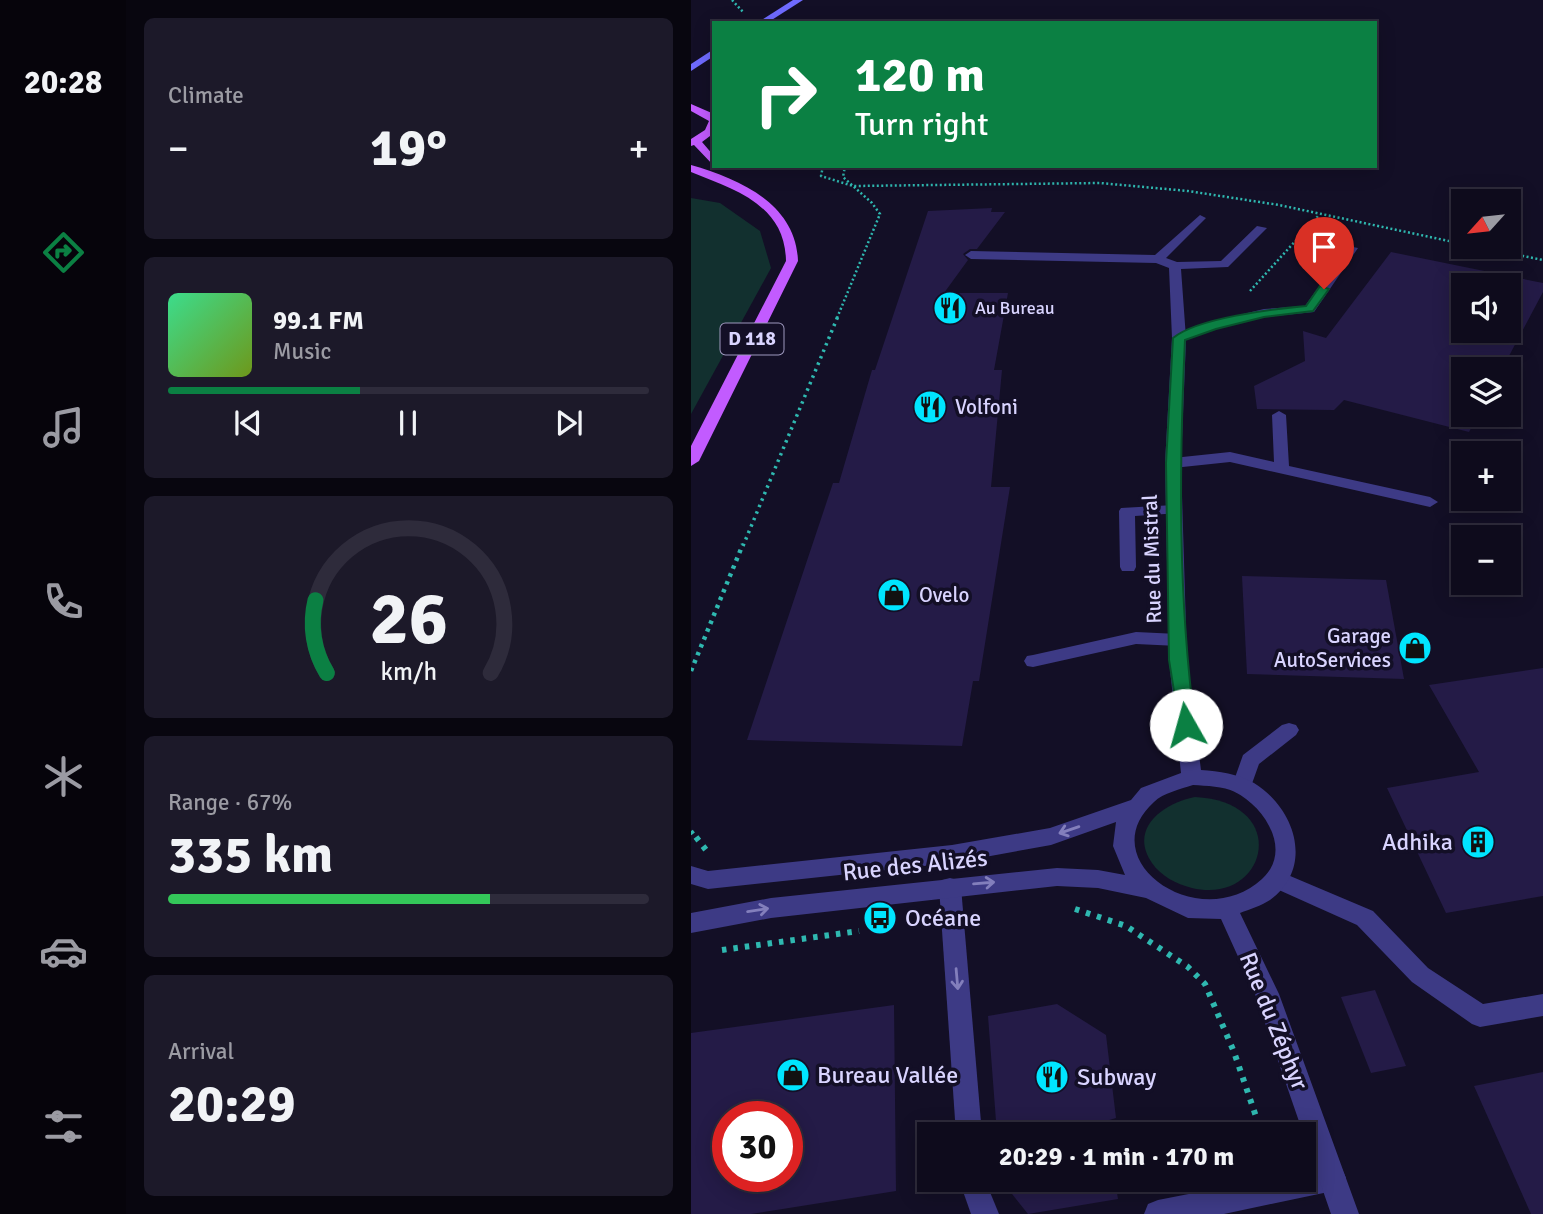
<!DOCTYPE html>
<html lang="en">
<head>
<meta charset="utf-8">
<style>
	body { margin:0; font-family:Signika,sans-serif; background:#1c1929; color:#f1f3f6; height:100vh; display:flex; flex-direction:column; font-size:26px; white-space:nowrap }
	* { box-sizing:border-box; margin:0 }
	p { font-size:23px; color:#9b9ba3 }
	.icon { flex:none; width:38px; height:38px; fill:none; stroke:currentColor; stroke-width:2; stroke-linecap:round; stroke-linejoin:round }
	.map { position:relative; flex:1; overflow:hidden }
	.sheet { display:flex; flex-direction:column; gap:18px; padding:18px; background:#08060f; width:565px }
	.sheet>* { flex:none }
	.top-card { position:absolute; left:21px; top:21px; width:665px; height:147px; border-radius:0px; box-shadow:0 4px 18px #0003,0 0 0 2px #2e2b3b; background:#0b8043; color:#fff; overflow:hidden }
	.needle { width:46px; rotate:243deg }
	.buttons { position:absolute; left:760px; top:189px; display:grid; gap:14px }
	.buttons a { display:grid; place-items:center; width:70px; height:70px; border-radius:0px; background:#0e0b1c; box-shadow:0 4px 18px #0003,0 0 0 2px #2e2b3b; font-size:35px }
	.speed { position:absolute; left:21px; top:1101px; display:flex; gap:14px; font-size:35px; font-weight:700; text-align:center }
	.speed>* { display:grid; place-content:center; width:91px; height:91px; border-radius:50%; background:#0e0b1c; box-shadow:0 4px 18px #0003,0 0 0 2px #2e2b3b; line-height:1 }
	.speed .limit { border:10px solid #d22; background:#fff; color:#111 }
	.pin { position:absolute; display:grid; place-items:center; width:60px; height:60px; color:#fff; margin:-72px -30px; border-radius:50% 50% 50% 0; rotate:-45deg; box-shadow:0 0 7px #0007 }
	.pin .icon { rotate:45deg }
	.me { position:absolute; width:77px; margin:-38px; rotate:353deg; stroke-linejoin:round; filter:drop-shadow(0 0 5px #0008) }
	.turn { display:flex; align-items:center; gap:24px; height:147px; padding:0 28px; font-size:32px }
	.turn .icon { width:91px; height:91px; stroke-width:2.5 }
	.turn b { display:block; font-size:49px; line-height:60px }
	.big { font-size:52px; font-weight:700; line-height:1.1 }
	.sheet .tile { flex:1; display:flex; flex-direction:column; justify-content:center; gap:10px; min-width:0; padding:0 24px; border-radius:10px; background:#1c1929 }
	.sheet .dial { align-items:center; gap:0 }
	.dial svg { height:182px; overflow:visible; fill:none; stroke:#2e2b3b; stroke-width:7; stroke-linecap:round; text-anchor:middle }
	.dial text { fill:#f1f3f6; stroke:none }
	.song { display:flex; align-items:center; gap:21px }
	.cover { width:84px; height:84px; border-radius:10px; background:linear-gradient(135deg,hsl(150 70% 55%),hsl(80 70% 35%)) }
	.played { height:7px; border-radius:4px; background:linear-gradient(90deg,#0b8043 40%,#2e2b3b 40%) }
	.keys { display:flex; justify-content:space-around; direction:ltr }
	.heat { display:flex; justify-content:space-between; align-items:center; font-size:38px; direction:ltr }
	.charge { height:10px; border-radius:5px; background:linear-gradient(90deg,#34c759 67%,#2e2b3b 0) }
	.trip { position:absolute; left:226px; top:1122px; width:399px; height:70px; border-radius:0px; background:#0e0b1c; box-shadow:0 4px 18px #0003,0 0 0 2px #2e2b3b; font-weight:700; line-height:70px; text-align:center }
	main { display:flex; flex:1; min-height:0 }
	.menu { display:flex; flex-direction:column; width:126px; justify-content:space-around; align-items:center; background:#06040b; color:#9b9ba3 }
	.menu .icon { width:49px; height:49px }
	.menu .current { color:#0b8043 }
	.menu b { font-size:32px; color:#f1f3f6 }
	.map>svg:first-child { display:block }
	.green { fill:#12302f }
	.building { fill:#241b47; fill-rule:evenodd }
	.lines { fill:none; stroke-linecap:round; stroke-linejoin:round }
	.path-far3 { stroke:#2fb8b0; stroke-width:2.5; stroke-dasharray:2 2.5; stroke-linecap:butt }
	.path-far2 { stroke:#2fb8b0; stroke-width:3.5; stroke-dasharray:2.5 4.5; stroke-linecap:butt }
	.path-far1 { stroke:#2fb8b0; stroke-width:4.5; stroke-dasharray:3.5 5; stroke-linecap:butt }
	.path { stroke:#2fb8b0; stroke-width:6; stroke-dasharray:4.5 7; stroke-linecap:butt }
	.service { fill:#3d3a85; fill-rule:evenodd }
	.minor { fill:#3d3a85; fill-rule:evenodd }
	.secondary { fill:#6f6bff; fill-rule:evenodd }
	.primary { fill:#c25bff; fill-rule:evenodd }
	.oneway { stroke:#837fbc }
	.route { fill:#0b8043; stroke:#07532c; stroke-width:2 }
	.labels { text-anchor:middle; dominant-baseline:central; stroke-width:7; stroke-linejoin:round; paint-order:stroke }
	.far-poi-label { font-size:18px; fill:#d9d4ff; stroke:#130f26; text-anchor:start }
	.shield { fill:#130f26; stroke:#9e99be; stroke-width:2 }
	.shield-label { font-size:19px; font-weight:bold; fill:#d9d4ff }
	.poi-label { font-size:21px; fill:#d9d4ff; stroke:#130f26; text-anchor:start }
	.street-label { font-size:21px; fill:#d9d4ff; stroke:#130f26 }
	.near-poi-label { font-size:24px; fill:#d9d4ff; stroke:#130f26; text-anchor:start }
	.near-street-label { font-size:24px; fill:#d9d4ff; stroke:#130f26 }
</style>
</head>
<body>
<main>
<nav class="menu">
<b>20:28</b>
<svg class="icon current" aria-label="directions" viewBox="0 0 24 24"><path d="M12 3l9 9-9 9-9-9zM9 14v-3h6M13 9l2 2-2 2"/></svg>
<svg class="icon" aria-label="music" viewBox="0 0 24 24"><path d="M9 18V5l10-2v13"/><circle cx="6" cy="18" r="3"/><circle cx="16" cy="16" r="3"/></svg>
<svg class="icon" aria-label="phone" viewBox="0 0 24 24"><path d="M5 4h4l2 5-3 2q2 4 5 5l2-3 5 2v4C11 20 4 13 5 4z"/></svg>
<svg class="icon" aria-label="climate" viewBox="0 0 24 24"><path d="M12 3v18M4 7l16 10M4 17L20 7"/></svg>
<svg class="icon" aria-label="car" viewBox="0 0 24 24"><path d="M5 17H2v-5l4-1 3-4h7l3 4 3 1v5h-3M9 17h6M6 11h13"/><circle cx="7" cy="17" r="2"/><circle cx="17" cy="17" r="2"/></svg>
<svg class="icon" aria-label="filters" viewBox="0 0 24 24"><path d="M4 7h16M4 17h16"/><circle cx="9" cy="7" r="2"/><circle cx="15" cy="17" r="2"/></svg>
</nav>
<section class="sheet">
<div class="tile"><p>Climate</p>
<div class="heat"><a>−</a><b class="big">19°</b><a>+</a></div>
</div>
<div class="tile">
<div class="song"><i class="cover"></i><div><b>99.1 FM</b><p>Music</p></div></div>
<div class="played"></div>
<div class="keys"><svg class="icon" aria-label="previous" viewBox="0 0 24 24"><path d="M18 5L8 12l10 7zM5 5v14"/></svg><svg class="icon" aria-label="pause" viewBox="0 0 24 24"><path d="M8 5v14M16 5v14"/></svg><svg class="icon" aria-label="next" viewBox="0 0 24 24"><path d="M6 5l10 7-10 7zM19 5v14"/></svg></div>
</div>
<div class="tile dial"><svg viewBox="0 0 100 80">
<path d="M14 69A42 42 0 1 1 86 69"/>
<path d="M14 69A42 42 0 0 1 9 37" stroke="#0b8043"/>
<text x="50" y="56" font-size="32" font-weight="700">26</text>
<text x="50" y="72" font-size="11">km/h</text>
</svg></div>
<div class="tile"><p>Range · 67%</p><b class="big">335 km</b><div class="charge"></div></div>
<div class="tile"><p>Arrival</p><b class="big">20:29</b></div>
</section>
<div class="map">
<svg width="852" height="1214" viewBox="0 0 852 1214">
	<rect width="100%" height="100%" fill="#130f26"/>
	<!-- green -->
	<g class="green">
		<polygon points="0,198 29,203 69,231 80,268 0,414"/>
		<path d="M504 797C602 802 576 906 501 888 485 884 470 876 461 863 437 828 473 803 504 797Z"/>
	</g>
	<!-- building -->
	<g class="building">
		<polygon points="301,208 300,212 314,212 286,249 279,249 272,254 277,260 253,293 317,293 303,370 311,370 300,487 319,487 288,681 282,681 271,746 56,740 142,483 148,483 181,370 184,370 237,211"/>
		<path d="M700 252 852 283V292L811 369H772V415H787L778 432 653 400 643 410 566 409 563 386 614 361 612 331 635 338ZM772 285H817V331H772Z"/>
		<polygon points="551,576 695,580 713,679 556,674"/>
		<polygon points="852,668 852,896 755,913 696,788 788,772 738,685"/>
		<polygon points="684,990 715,1066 680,1073 650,997"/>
		<polygon points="366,1004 415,1035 425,1118 415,1121 417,1134 306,1134 297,1016"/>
		<path d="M203 1005 205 1191 60 1214H0V1033ZM37 1116H96V1176H37Z"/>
		<polygon points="852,1072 852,1214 840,1214 783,1086"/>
		<polygon points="310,1180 424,1180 427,1199 337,1214"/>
	</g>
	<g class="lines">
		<!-- path-far3 -->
		<g class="path-far3">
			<polyline points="41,0 52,12"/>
			<polyline points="132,166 130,176 162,186 409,183 497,191 588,205 772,244"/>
			<polyline points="787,247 852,260"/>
			<polyline points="559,291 628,215"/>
			<polyline points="146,318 189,214 181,203 152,177 154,166"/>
		</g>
		<!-- path-far2 -->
		<polyline class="path-far2" points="52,546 147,316"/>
		<!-- path-far1 -->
		<g class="path-far1">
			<polyline points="0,671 52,544"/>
			<polyline points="0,831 6,839"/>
		</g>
		<!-- path -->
		<g class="path">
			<polyline points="5,837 15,850"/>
			<polyline points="384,909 435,926 497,967 514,984 543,1052 571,1134"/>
			<polyline points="31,950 168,931"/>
		</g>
		<!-- service -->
		<g class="service">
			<polygon points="509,215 515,218 475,258 486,262 530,261 566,226 576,228 537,267 490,269 495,338 488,342 481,338 478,268 465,263 280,259 274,255 280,251 464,255"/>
			<polygon points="657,246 667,248 623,312 573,317 520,330 513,326 515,323 573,309 614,306"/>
			<polygon points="588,411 595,415 598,466 739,497 747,502 739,507 539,462 482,468 474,463 482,458 539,452 583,462 581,415"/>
			<polygon points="483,505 491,510 489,513 444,516 445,567 443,571 431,571 429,567 428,511 430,508"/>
			<polygon points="445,632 487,634 493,636 496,640 493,644 487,646 445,644 342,667 336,666 333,661 336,656 342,655"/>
			<polygon points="598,723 605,725 608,730 605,735 568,764 558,792 551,794 544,792 541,786 552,755 591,725"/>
			<polygon points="585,870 682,911 737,968 792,1004 852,994 852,1016 789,1027 781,1024 721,982 666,925 577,885 574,879 577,873"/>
			<polygon points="259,878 267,880 270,887 291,1134 265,1134 248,887 251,880"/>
			<polygon points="642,1165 651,1169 655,1178 651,1187 642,1191 533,1214 453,1214 457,1204 467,1200 569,1180 612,1180 612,1171"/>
			<polygon points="268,1180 294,1180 308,1214 280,1214"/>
		</g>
		<!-- minor -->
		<path class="minor" d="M520 322 525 323V329L495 340 490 463 496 660 510 770C528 771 547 774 563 783 604 808 624 867 579 900 570 906 559 909 549 913L588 994 668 1214H640L564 994 530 919 497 918 455 898 407 888 366 886 80 918 0 933V913L80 898 366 868 407 870 434 875 422 846 425 822 360 845 261 863 17 889 0 884V866L17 871 261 845 359 828 440 800 450 788 490 773 478 660 474 463 481 338ZM502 785C516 786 532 786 544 792 574 807 602 851 571 879 508 936 399 860 463 802 472 793 490 789 502 785Z"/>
		<!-- secondary -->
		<g class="secondary">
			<polygon points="102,0 112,0 76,23 66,23"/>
			<polygon points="23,49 23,56 0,71 0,64"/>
		</g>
		<!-- primary -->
		<g class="primary">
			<polygon points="0,104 23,114 23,133 11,142 23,156 23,166 3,145 0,146 0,139 14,130 18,121 0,111"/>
			<path d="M0 165C49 179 105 204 107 261L8 461 0 466V446L95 261C94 205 45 190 0 172Z"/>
		</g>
	</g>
	<!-- one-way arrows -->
	<defs><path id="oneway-shaft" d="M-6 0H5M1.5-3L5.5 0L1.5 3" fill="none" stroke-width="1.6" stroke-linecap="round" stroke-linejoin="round" transform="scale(1.75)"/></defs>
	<g class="oneway">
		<use href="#oneway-shaft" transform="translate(378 830) rotate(161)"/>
		<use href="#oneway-shaft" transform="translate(293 883) rotate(-5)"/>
		<use href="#oneway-shaft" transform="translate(67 910) rotate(-9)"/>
		<use href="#oneway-shaft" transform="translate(266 979) rotate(85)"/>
	</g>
	<!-- route -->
	<path class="route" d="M629 286 638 289 622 311 573 317 525 329 494 340C488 468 487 597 504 725L501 729H489L478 660 475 463 482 338C506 318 582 309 615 306Z"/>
	<!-- icons -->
	<defs>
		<symbol id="restaurant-disc" viewBox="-11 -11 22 22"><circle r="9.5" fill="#00e5ff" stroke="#130f26"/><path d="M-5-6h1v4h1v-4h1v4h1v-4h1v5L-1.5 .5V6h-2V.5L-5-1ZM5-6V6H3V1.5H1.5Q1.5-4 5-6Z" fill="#111"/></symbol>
		<symbol id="shop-disc" viewBox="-11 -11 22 22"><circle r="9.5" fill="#00e5ff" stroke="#130f26"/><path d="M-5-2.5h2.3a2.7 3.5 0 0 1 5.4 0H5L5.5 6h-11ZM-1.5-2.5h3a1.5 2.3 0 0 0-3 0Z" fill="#111"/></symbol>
		<symbol id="building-disc" viewBox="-11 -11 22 22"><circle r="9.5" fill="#00e5ff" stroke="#130f26"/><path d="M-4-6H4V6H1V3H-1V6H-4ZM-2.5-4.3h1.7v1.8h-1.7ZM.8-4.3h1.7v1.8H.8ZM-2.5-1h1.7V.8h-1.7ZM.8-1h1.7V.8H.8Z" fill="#111"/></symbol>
		<symbol id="bus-disc" viewBox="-11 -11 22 22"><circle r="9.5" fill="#00e5ff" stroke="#130f26"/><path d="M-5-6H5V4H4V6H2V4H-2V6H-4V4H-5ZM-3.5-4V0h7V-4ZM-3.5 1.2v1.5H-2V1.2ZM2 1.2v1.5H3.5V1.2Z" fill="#111"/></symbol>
	</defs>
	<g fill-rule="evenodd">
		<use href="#restaurant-disc" x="240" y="289" width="38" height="38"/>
		<use href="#restaurant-disc" x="220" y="388" width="38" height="38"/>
		<use href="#shop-disc" x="184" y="576" width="38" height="38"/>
		<use href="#shop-disc" x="705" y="629" width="38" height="38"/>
		<use href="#building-disc" x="768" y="823" width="38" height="38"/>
		<use href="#bus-disc" x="170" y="899" width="38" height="38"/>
		<use href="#shop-disc" x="83" y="1056" width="38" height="38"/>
		<use href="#restaurant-disc" x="342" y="1058" width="38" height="38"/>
	</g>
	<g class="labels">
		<!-- far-poi labels -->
		<g class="far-poi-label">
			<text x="284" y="308">Au Bureau</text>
		</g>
		<!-- shield labels -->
		<rect class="shield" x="29.5" y="323.5" width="63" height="31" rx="5"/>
		<g class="shield-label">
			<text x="61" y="339">D 118</text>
		</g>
		<!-- poi labels -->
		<g class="poi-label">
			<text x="264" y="407">Volfoni</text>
			<text x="228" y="595">Ovelo</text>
			<text x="700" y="636" text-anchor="end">Garage<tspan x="700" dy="24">AutoServices</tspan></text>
		</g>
		<!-- street labels -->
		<g class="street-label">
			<text transform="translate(461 559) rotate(-92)">Rue du Mistral</text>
		</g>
		<!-- near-poi labels -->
		<g class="near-poi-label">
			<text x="762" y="842" text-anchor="end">Adhika</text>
			<text x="214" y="918">Océane</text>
			<text x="126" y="1075">Bureau Vallée</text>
			<text x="386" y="1077">Subway</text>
		</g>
		<!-- near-street labels -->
		<g class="near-street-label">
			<text transform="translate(224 865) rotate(-6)">Rue des Alizés</text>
			<text transform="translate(583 1021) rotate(68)">Rue du Zéphyr</text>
		</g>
	</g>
</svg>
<div class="buttons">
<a><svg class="needle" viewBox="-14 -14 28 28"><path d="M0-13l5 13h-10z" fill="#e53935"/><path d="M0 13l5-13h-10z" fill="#9b9ba3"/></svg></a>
<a><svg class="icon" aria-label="sound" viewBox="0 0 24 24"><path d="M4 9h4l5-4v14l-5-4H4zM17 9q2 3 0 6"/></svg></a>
<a><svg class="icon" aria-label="layers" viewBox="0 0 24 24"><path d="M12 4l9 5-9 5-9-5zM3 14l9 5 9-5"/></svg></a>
<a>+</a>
<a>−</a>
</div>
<div class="speed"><div class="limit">30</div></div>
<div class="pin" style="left:633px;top:289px;background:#d93025"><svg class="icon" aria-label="arrive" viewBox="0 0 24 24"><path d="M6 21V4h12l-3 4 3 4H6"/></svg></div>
<svg class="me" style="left:495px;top:725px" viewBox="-20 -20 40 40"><circle r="19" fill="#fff"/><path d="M0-13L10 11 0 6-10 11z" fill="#0b8043"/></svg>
<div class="trip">20:29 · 1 min · 170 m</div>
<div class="top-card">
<div class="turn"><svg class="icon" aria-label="right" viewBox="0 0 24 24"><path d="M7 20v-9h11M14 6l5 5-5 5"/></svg><div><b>120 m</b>Turn right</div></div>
</div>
</div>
</main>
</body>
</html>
